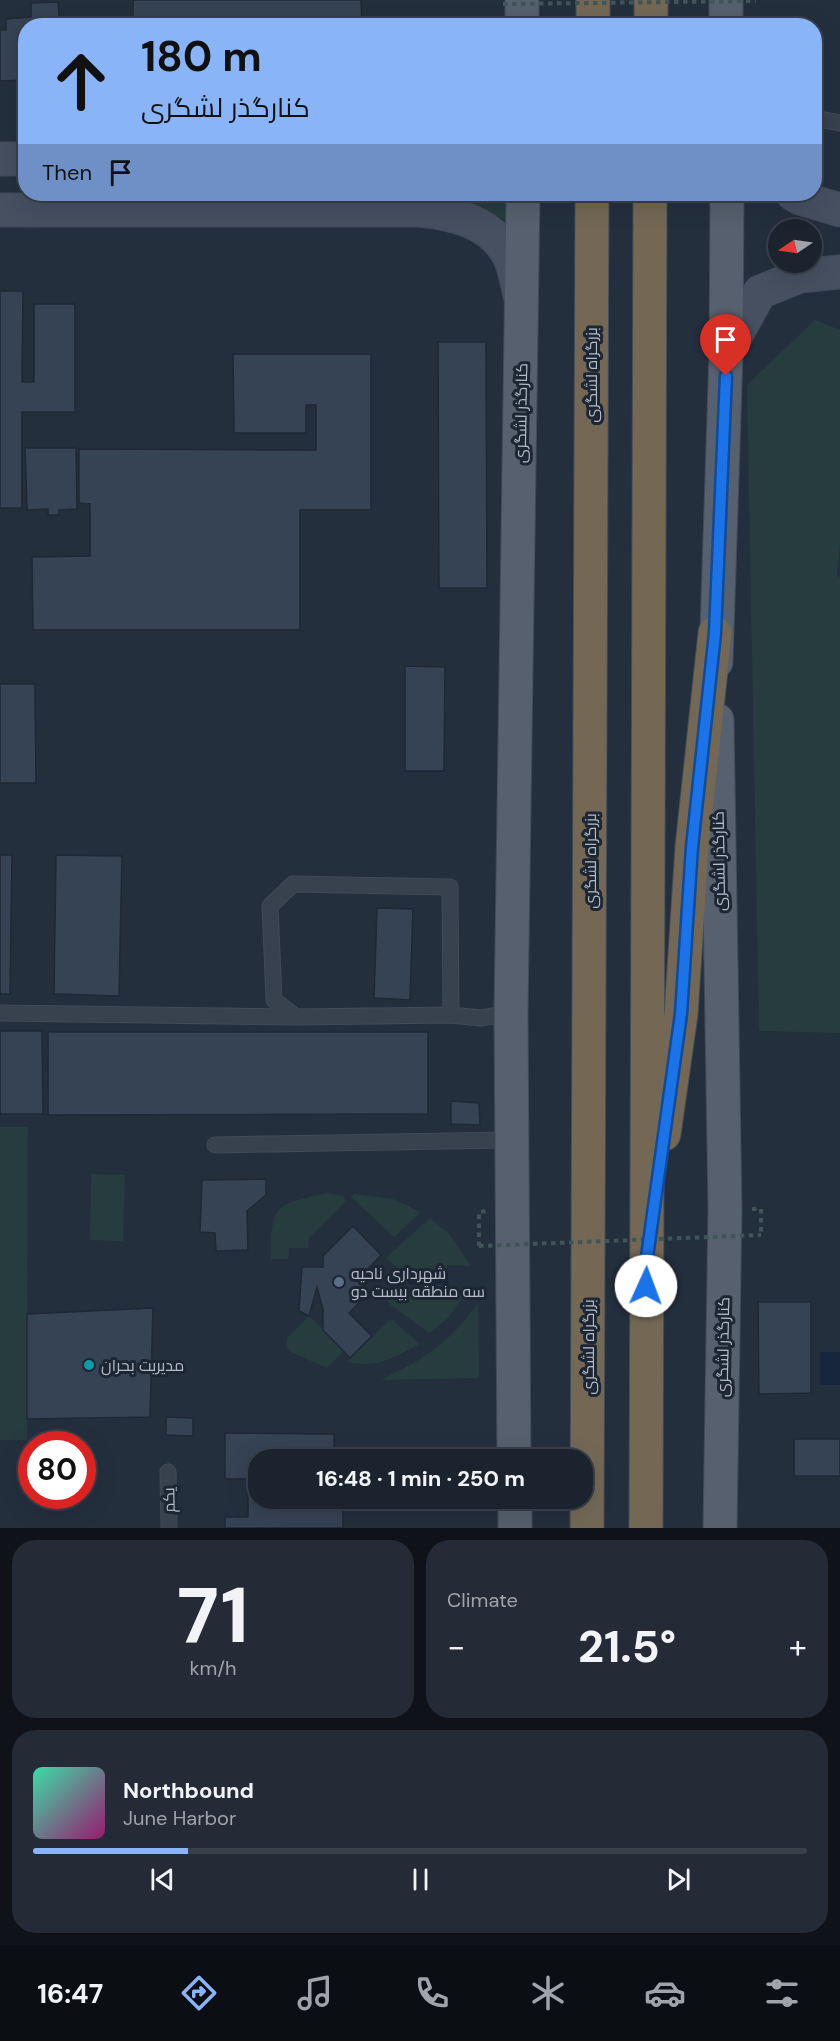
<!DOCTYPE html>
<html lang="en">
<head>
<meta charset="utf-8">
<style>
	body { margin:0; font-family:"DM Sans",Cairo,sans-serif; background:#242b36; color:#f1f3f6; height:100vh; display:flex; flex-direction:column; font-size:22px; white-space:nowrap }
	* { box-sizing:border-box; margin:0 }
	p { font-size:20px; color:#a0a4aa }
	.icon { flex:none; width:33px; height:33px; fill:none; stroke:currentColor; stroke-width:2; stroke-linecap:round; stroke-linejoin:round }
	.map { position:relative; height:1528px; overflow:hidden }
	.details { display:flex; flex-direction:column; gap:12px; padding:12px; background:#0f1319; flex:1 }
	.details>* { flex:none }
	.banner { position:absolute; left:18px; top:18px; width:804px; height:183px; border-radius:24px; box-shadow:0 6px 24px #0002,0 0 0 2px #39404a; background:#8ab4f8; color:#111; overflow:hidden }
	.needle { width:39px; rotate:257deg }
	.controls { position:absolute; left:768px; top:219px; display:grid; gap:12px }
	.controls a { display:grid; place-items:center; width:54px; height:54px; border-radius:50%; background:#1b232e; box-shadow:0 6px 24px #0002,0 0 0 2px #39404a; font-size:30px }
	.speed { position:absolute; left:18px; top:1431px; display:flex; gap:12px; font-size:30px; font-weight:700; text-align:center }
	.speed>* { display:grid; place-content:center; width:78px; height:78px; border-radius:50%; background:#1b232e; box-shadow:0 6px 24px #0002,0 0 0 2px #39404a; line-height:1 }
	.speed .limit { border:9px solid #d22; background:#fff; color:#111 }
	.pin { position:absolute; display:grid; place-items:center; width:51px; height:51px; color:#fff; margin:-62px -26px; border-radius:50% 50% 50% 0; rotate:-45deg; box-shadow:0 0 6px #0007 }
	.pin .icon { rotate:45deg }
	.me { position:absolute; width:66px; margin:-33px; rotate:2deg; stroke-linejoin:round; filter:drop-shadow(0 0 4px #0008) }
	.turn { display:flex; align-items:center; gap:21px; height:126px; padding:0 24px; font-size:27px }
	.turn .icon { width:78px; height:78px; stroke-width:2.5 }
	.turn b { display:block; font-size:42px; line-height:51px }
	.then { display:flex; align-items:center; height:57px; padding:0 24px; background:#0003; gap:12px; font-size:22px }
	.big { font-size:45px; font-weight:700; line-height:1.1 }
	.details .card { flex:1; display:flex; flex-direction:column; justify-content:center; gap:9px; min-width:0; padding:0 21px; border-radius:24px; background:#242b36 }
	.details .dial { align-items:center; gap:0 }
	.dial b { font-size:78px; line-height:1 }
	.song { display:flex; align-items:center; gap:18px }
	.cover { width:72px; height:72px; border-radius:9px; background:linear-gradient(135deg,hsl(160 70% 55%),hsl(320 70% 35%)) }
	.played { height:6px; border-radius:3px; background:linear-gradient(90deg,#8ab4f8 20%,#39404a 20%) }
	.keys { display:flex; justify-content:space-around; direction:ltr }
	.heat { display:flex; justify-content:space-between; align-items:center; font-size:33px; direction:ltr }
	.details .tiles { flex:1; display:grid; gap:12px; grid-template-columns:1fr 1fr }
	.card:last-child { grid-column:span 2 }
	.trip { position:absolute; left:248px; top:1449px; width:345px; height:60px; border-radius:24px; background:#1b232e; box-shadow:0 6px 24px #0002,0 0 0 2px #39404a; font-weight:700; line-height:60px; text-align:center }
	.menu { display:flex; height:96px; justify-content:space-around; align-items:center; background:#0b0e12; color:#a0a4aa }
	.menu .icon { width:42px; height:42px }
	.menu .on { color:#8ab4f8 }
	.menu b { font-size:27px; color:#f1f3f6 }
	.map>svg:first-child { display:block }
	.green { fill:#263c3f }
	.water { fill:#17263c }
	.building { fill:#364354; stroke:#1f2835; stroke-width:1.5 }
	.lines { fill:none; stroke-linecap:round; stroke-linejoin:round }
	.lane-casing { stroke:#414a57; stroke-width:17 }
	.secondary-casing { stroke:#414a57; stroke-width:35 }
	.primary-casing { stroke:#414a57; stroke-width:35 }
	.highway-casing { stroke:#434c59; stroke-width:35 }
	.path { stroke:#3f5557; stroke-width:4; stroke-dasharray:4.5 4.5; stroke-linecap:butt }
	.lane { stroke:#38414e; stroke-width:15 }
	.secondary { stroke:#465061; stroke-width:33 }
	.primary { stroke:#56606e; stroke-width:33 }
	.highway { stroke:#746855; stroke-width:33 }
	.path-bridge { stroke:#3f5557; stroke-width:4; stroke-dasharray:4.5 4.5; stroke-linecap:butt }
	.route-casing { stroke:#114b97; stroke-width:15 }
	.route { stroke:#1a73e8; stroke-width:10 }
	.service-dot { fill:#5c6f8a; stroke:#1d2633; stroke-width:2 }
	.culture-dot { fill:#0f9aa8; stroke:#1d2633; stroke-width:2 }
	.labels { text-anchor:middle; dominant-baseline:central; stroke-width:6; stroke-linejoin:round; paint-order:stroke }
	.street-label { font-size:16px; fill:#b4bcc9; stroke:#1d2633 }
	.poi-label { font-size:16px; fill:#b4bcc9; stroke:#1d2633; text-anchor:start }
</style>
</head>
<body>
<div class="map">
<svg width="840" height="1528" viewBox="0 0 840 1528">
	<rect width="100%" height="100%" fill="#242f3e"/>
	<!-- green -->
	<g class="green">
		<polygon points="476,194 505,194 505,221 481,206 469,206 475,201"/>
		<polygon points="815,320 840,330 840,543 837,576 840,577 840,1033 759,1031 747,385"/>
		<polygon points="0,1127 28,1127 27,1440 0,1440"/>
		<polygon points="91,1174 125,1175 123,1241 90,1240"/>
		<path d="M327 1193 343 1196 346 1201 309 1238 308 1248H289L288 1259H271C271 1204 274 1205 327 1193Z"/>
		<polygon points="354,1194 393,1199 421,1212 394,1237 351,1197"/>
		<polygon points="430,1218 450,1235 471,1266 447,1265 447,1269 400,1270 386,1258"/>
		<polygon points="449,1284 450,1292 467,1291 448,1318 429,1333 387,1302 401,1289"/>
		<path d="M478 1304 479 1378 381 1380C427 1357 446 1345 478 1304Z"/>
		<polygon points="309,1316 345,1350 327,1368 291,1352 286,1347 287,1338"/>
		<path d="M391 1319 419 1344C393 1359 376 1368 346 1362Z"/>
	</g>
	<!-- water -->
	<g class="water">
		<polygon points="447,1273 448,1283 409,1285 408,1275"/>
		<rect x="820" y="1352" width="20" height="33"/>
	</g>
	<!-- building -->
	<g class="building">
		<polygon points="133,0 361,0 362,26 133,26"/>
		<polygon points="58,2 60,26 26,26 26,80 0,81 0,30 6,30 6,19 31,17 31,3"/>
		<polygon points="0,291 23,291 22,382 34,382 34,304 75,304 75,412 22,412 22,508 0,508"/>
		<polygon points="438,342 486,342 487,588 439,588"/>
		<polygon points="233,354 371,354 371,510 300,510 300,630 33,630 32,557 90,556 90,504 79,503 79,449 316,450 316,405 306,405 306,433 234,433"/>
		<polygon points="25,448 76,448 77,509 59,510 59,515 48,515 48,509 27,510"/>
		<polygon points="405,666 445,667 444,771 405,771"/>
		<polygon points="0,684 35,684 36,783 0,783"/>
		<polygon points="0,855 12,855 10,994 0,994"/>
		<polygon points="56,855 122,856 119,996 54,994"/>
		<polygon points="377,908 413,909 410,1000 374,998"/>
		<polygon points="0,1031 42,1031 43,1114 0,1114"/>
		<polygon points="48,1032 428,1032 428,1114 48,1115"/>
		<polygon points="451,1101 479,1103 480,1125 451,1124"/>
		<polygon points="266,1179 266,1195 247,1211 248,1250 216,1251 215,1233 200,1232 202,1180"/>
		<polygon points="353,1226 381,1255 358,1279 370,1292 349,1313 372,1336 350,1358 323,1330 323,1309 317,1287 309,1316 299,1311 302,1267 323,1267 323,1256"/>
		<polygon points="758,1302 811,1302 811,1393 759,1394"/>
		<polygon points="153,1308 150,1417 27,1419 27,1314"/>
		<polygon points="166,1417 193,1418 193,1436 166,1435"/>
		<polygon points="225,1433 334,1434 334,1460 258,1460 258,1479 225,1479"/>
		<rect x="794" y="1439" width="46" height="37"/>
		<polygon points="248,1496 258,1496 258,1498 343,1498 343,1528 225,1528 225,1517 248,1517"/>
	</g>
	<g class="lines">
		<defs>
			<g id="lane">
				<polyline points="814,118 840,123"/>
				<polyline points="0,1013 296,1017"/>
				<polyline points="451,1015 296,1017 274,1000 270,906 293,884 450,887 451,1015 481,1018 511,1013"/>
				<polyline points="215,1145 511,1140"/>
				<polyline points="168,1472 169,1528"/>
			</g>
			<g id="secondary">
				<polyline points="0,159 26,159"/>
				<polyline points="793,194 800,198 840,210"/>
				<path d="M0 210H418C454 213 493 222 510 258 515 269 517 283 520 295"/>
				<polyline points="726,353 760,292 800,276 840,272"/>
			</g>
			<g id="primary">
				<polyline points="522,0 522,26"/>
				<polyline points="726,0 726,26"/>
				<polyline points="716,662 726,353 727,194"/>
				<polyline points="717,720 725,1209 720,1528"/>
				<polyline points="514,1460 511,1013 523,194"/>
				<polyline points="515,1498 515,1528"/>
			</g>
			<g id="highway">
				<polyline points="593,26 593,0"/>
				<polyline points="651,26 651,0"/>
				<polyline points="664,1134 681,1014 692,847 715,633"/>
				<polyline points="587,1528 592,194"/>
				<polyline points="646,1528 650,194"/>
			</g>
		</defs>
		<!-- lane casing -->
		<use href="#lane" class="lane-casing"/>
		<!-- secondary casing -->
		<use href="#secondary" class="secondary-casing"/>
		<!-- primary casing -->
		<use href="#primary" class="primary-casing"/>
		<!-- highway casing -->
		<use href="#highway" class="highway-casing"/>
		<!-- path -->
		<g class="path">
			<polyline points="752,1209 761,1209 761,1235"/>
			<polyline points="479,1246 479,1212 486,1211"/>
		</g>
		<!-- lane -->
		<use href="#lane" class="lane"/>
		<!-- secondary -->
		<use href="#secondary" class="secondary"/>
		<!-- primary -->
		<use href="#primary" class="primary"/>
		<!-- highway -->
		<use href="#highway" class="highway"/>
		<!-- path-bridge -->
		<g class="path-bridge">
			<polyline points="503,4 756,1"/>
			<polyline points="479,1246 761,1235"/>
		</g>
	</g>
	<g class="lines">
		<defs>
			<polyline id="route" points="646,1286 646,1264 681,1014 692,847 715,633 726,376"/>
		</defs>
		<!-- route casing -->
		<use href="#route" class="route-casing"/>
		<!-- route -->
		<use href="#route" class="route"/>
	</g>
	<!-- markers -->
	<circle class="service-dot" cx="339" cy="1282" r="6"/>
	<circle class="culture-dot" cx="89" cy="1365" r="6"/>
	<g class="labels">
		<!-- street labels -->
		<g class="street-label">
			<text transform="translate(591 375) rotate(-90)">بزرگراه لشگری</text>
			<text transform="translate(521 413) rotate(-89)">کنارگذر لشگری</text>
			<text transform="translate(590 861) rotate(-90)">بزرگراه لشگری</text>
			<text transform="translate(719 861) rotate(-91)">کنارگذر لشگری</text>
			<text transform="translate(588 1347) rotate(-90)">بزرگراه لشگری</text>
			<text transform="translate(723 1347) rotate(-89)">کنارگذر لشگری</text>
			<text transform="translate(169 1500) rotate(-91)">یکم</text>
		</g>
		<!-- poi labels -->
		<g class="poi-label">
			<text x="351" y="1273">شهرداری ناحیه<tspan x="351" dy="18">سه منطقه بیست دو</tspan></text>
			<text x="101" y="1365">مدیریت بحران</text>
		</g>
	</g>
</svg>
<div class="controls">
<a><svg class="needle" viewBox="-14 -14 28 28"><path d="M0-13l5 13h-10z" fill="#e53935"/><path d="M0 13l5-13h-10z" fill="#a0a4aa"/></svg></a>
</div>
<div class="speed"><div class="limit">80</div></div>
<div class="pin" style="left:726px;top:376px;background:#d93025"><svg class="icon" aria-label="arrive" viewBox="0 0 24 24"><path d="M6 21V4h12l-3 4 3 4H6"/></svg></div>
<svg class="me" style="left:646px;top:1286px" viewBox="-20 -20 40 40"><circle r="19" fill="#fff"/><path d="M0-13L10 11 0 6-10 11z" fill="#1a73e8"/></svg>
<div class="trip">16:48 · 1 min · 250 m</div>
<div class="banner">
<div class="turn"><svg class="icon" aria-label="ahead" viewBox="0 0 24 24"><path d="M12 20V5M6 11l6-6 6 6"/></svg><div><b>180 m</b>کنارگذر لشگری</div></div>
<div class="then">Then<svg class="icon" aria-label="arrive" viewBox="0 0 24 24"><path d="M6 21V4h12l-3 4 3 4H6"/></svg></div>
</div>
</div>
<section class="details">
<div class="tiles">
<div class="card dial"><b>71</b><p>km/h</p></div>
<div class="card"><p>Climate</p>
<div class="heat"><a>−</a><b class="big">21.5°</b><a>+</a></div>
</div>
<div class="card">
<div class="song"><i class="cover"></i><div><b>Northbound</b><p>June Harbor</p></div></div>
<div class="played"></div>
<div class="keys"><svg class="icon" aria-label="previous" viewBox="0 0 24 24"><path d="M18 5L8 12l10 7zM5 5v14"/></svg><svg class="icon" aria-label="pause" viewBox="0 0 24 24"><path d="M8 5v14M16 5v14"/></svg><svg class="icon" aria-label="next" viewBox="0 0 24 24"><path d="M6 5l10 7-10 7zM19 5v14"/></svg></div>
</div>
</div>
</section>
<nav class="menu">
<b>16:47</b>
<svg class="icon on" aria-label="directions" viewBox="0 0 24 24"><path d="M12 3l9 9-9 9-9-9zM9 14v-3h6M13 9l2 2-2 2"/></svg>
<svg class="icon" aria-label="music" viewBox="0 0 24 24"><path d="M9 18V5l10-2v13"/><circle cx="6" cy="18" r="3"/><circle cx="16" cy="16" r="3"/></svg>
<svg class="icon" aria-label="phone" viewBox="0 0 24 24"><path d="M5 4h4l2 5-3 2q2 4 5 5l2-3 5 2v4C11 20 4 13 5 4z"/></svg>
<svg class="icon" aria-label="climate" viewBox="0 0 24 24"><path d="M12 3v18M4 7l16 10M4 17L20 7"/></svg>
<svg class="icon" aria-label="car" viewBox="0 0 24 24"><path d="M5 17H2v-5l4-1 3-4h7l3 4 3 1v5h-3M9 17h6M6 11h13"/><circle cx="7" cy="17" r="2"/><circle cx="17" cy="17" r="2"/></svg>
<svg class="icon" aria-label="filters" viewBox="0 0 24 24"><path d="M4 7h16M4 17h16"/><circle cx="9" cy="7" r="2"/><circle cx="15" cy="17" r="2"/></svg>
</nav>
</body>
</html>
